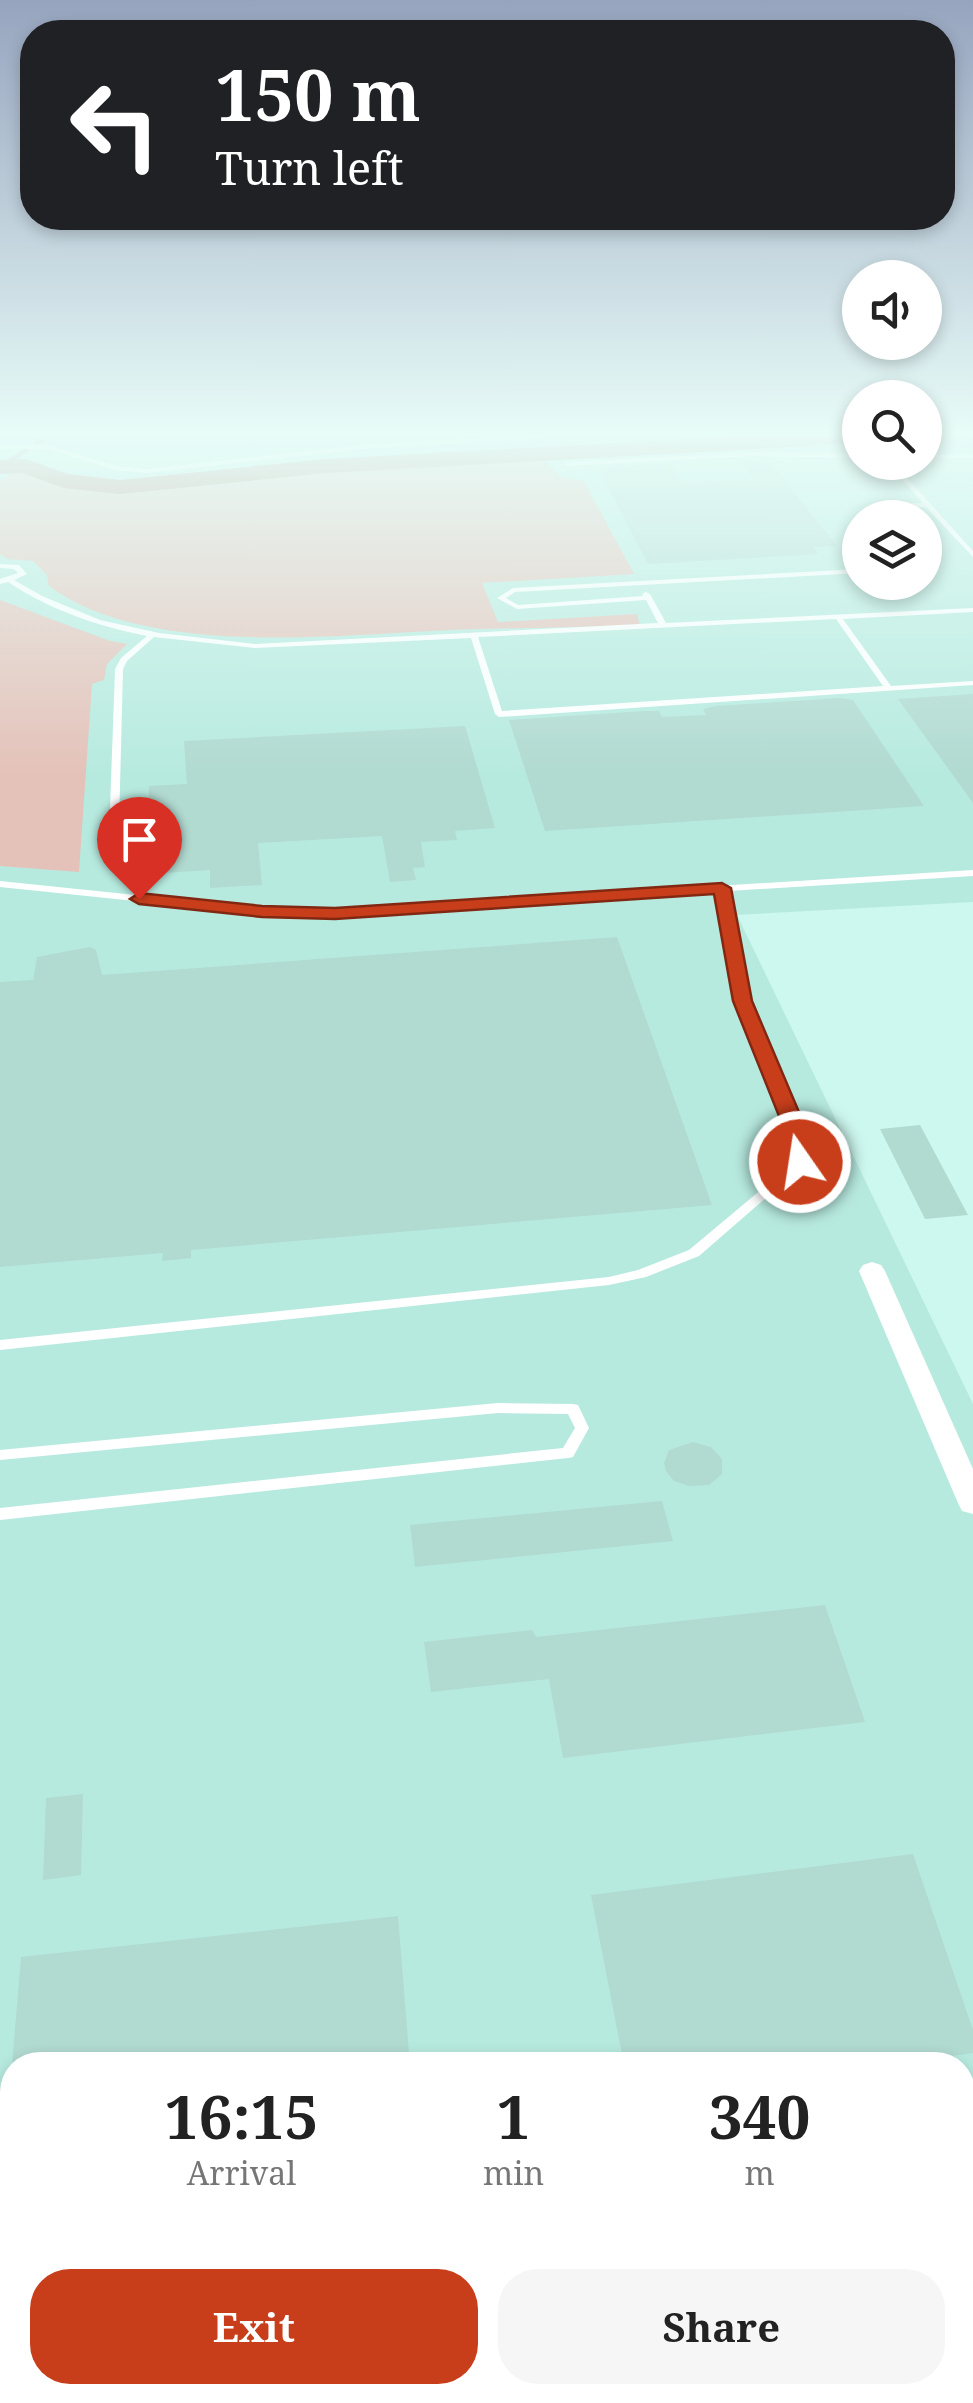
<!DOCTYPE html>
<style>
body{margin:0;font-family:"Noto Serif",serif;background:#f6f6f6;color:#222;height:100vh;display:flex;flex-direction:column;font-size:38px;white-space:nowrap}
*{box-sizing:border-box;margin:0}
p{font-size:32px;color:#767676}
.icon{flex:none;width:55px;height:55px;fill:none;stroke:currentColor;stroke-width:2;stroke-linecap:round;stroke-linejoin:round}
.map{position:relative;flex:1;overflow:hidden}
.drawer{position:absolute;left:0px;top:2052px;width:975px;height:352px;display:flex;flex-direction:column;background:#fff;border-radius:40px 40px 0 0;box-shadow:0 5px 15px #0003}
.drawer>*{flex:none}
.top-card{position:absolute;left:20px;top:20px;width:935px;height:210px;border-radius:40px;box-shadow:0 5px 15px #0003;background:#202124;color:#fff;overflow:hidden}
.tools{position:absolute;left:842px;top:260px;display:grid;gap:20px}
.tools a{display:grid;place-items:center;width:100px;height:100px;border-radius:50%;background:#fff;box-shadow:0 5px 15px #0003;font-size:50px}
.pin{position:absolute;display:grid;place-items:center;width:85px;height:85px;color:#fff;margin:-102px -42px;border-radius:50% 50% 50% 0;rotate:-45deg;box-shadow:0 0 10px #0007}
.pin .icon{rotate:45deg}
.me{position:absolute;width:110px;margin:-55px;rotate:347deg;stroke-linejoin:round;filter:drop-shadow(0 0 8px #0008)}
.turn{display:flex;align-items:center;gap:35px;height:210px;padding:0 30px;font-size:45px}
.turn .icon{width:130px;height:130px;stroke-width:2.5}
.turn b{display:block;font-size:70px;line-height:85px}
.eta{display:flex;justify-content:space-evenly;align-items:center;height:170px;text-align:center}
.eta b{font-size:60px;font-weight:700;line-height:70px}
.button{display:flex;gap:20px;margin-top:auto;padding:20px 30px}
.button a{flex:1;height:115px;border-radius:40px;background:#c83e1b;color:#fff;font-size:40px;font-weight:700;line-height:115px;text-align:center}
.button a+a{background:#f6f6f6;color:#222}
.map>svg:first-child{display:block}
.built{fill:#b7eadf;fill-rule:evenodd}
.green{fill:#e4c2b9}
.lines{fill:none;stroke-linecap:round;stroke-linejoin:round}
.stream{stroke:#bc8b7e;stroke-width:4}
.river{fill:#bc8b7e;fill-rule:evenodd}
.building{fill:#b1dad1}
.service{fill:#fff;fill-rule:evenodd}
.minor{fill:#fff;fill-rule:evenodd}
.route{fill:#c83e1b;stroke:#822812;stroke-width:2.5}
</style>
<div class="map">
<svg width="973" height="2403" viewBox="0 0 973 2403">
<rect width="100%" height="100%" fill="#cdf8ef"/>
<path class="built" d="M0,437H860V462H925V437H973V902L737,915L973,1404V2403H0ZM860,518H925V582H860ZM12,2065H962V2392H12Z"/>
<path class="green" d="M541,453C553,473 559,480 583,480L634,574L482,583L498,622L637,614L640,626C576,627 513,628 450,630C335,635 146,658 49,586L47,575L33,561L8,559L0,554V480L25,466L64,481L120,487L326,466Z
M0,600L110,641L127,644L107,664L104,680L92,684L79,872L0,866Z"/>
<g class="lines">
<path class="stream" d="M36,443L46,437
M3,465L27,450"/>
<path class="river" d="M723,437H860V443L326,473L120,494L64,488L22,473L0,474V460L25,459L68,474L120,480L326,459Z"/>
</g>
<path class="building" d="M740,460L770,462L837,546L813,547L818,554L648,564L598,468L670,464L682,483L754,480Z
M973,694V803L898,699Z
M840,698L853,700L924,806L545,831L509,720L644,711H659L662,717L706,715L703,709L716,706Z
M465,726L495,828L455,831L457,840L421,842L425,867L413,868L416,880L390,882L382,836L258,843L262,885L210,888V870L147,874L149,786L187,784L184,741Z
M617,937L712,1205L191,1250V1258L162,1261L163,1253L0,1267V982L33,980L37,957L90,947L96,950L102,975Z
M920,1125L968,1215L925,1219L880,1129Z
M693,1442L711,1447L722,1459V1474L709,1485L689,1486L674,1481L666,1471L664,1463L669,1450Z
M662,1501L673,1541L415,1567L410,1525Z
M825,1605L865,1722L563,1758L549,1679L431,1692L424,1642L532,1630L536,1637Z
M83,1794L81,1875L43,1880L46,1798Z
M913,1854L973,2030V2053L887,2065H624L591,1895Z
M398,1916L410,2065H12L21,1957Z"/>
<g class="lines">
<path class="service" d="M507,437H552L362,449L147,473L115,470L49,449H0V445H49L116,466L147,469L362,445Z
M754,452L860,454V458L754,456L567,466L564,464L567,462Z
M973,454V458L925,459V455Z
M897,462H903L907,478L973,551V557L926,507H893V505L895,504L923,503L901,478Z
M0,564L19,565L27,574L14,580L42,596L100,620L159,633L255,644L658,623L646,600L517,609L497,598L513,588L860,569V573L515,592L506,598L518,605L643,596L642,594L646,592L650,594L666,623L973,608V612L843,619L891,686L973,681V685L499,717L495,714L471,638L255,648L154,637L127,661L123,669L118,865L113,868L108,865L115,669L121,658L147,636C97,626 50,610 8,582L0,584V579L18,573L14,569L0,568ZM836,619L883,686L502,711L478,637Z
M973,870V876L728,891L747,1001L802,1131L806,1163L699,1256L646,1277L609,1285L0,1350V1340L609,1277L638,1270L689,1250L794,1162L790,1131L737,1001L718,892L335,916L261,914L0,887V881L261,908L335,910Z
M498,1403L573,1404L578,1405L589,1428L573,1457L568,1458L0,1520V1508L563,1448L575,1428L568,1414L498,1413L0,1460V1450Z"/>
<path class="minor" d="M872,1262L881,1265L885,1271L973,1469V1514L962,1511L958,1503L859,1271L863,1265Z"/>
</g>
<linearGradient id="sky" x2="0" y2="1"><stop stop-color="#96a4be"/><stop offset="0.56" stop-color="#e8fcf8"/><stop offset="1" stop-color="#e8fcf8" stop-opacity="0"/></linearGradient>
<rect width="973" height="774" fill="url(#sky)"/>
<path class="route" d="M722,883L731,888L752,1001L807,1131L811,1162L808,1167L800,1169L789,1162L785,1131L733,1001L714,894L335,919L262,917L139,904L130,899L139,893L262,906L335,908Z"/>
</svg>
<div class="tools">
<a><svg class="icon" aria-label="sound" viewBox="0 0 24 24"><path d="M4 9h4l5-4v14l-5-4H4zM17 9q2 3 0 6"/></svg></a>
<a><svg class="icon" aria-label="search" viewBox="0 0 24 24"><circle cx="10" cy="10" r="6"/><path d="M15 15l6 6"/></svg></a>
<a><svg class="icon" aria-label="layers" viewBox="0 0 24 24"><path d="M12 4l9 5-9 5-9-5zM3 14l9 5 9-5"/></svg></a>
</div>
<div class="pin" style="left:139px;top:899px;background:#d93025"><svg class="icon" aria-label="arrive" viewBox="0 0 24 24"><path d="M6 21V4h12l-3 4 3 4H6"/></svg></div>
<svg class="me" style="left:800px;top:1162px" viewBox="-20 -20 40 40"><circle r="17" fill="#c83e1b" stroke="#fff" stroke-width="3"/><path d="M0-11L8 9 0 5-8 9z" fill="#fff"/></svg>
<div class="top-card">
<div class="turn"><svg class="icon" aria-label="left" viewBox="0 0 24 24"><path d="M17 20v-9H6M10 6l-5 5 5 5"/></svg><div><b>150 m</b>Turn left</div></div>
</div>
<section class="drawer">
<div class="eta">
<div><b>16:15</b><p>Arrival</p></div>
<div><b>1</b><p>min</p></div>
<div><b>340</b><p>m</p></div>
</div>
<div class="button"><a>Exit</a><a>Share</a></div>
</section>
</div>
